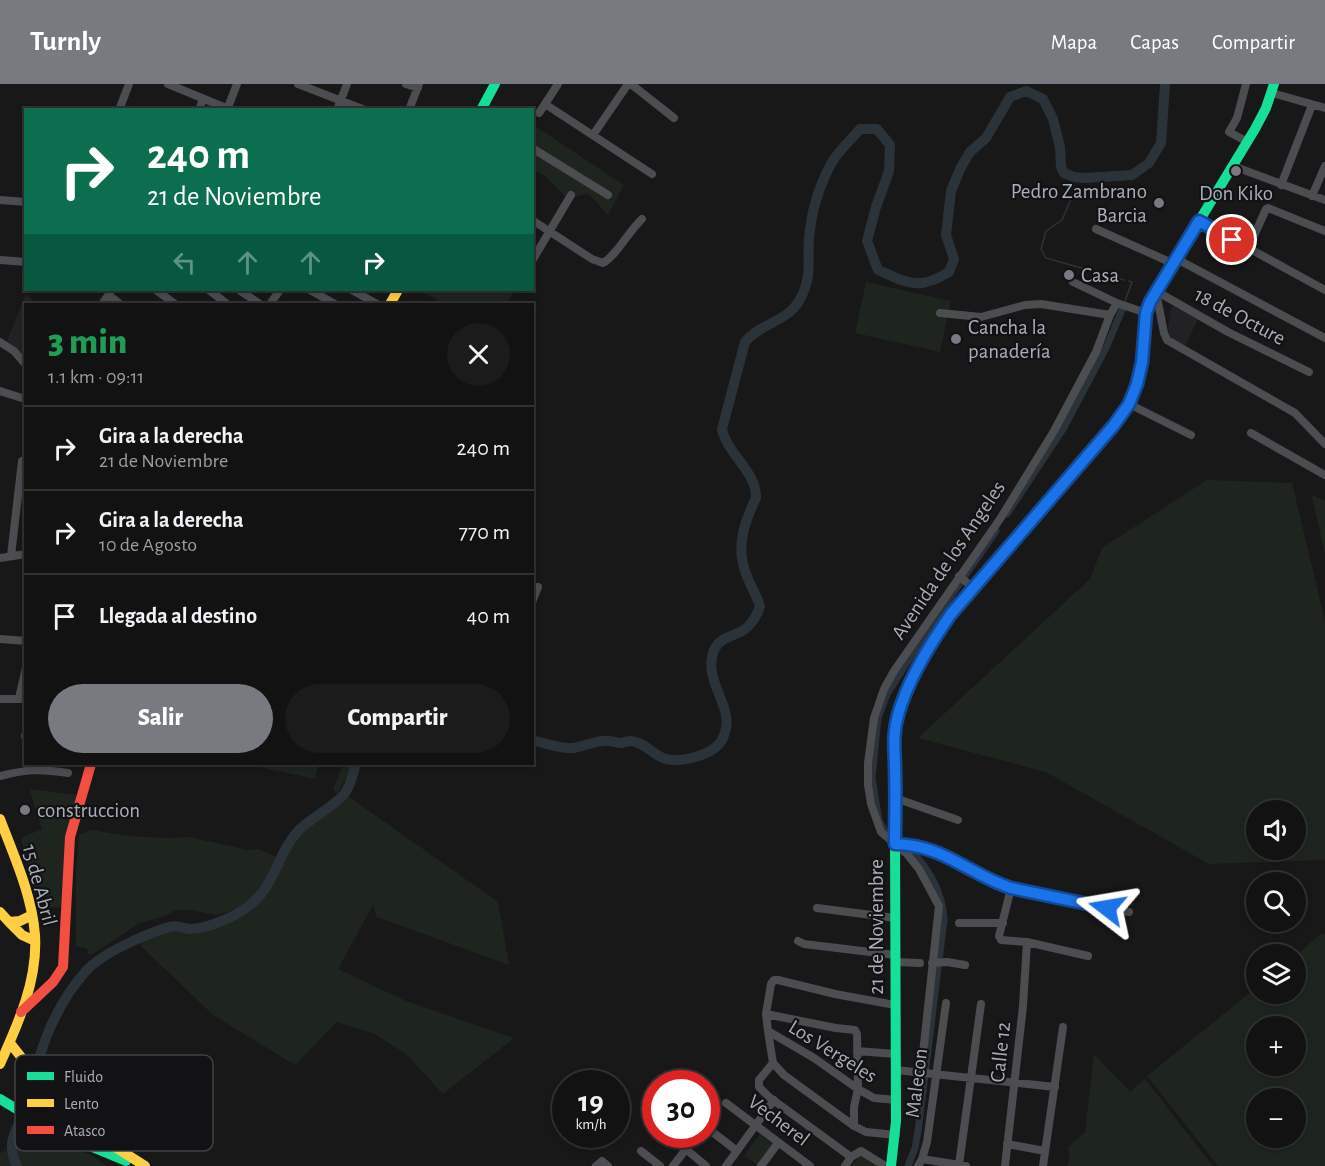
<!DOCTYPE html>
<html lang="es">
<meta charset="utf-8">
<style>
body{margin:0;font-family:"Alegreya Sans",sans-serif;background:#1b1b1b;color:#f1f3f6;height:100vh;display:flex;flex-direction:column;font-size:22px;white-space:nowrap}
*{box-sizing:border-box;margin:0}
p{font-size:20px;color:#9c9e9f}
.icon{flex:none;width:33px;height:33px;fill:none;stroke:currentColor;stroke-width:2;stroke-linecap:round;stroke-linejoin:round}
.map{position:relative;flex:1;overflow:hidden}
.panel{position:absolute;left:24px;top:219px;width:510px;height:462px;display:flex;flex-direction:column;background:#121212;border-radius:0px;box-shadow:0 3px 9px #0003,0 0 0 2px #313232}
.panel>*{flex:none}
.guide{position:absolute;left:24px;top:24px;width:510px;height:183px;border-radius:0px;box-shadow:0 3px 9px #0003,0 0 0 2px #313232;background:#0b6e4f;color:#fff;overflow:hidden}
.buttons{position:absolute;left:1246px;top:716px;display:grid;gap:12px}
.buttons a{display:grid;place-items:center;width:60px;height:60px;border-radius:50%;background:#121212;box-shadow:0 3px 9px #0003,0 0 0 2px #313232;font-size:30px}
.speed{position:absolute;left:552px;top:986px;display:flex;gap:12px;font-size:30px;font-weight:700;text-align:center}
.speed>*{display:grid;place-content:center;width:78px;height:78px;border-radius:50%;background:#121212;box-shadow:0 3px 9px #0003,0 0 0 2px #313232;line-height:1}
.speed small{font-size:15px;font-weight:400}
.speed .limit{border:9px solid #d22;background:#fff;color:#111}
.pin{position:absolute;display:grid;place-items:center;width:51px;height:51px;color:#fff;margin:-26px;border:3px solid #fff;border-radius:50%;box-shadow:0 2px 6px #0007}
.me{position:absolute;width:66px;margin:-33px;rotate:284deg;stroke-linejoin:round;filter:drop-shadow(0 0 4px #0008)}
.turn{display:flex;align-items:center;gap:21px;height:126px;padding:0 24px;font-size:27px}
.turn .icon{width:78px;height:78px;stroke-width:2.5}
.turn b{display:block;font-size:42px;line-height:51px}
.lanes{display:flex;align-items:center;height:57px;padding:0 24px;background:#0003;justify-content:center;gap:30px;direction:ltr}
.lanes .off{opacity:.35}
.round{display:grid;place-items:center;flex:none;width:63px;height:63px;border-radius:32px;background:#1b1b1b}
.overview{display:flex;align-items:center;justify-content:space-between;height:102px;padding:0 24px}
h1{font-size:36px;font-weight:800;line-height:45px;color:#1e9e55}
.action{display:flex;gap:12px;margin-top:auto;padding:12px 24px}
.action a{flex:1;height:69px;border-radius:36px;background:#777a81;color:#fff;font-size:24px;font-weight:800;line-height:69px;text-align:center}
.action a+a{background:#1b1b1b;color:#f1f3f6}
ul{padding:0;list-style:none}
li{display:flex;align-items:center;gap:18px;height:84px;padding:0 24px;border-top:2px solid #313232}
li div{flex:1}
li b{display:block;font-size:22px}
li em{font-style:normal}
header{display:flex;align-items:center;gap:36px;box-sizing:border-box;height:84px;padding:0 30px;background:#777a81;color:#fff}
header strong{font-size:28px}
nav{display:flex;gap:33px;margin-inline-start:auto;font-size:21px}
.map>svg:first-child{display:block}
.built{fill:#222224}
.green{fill:#1e251f;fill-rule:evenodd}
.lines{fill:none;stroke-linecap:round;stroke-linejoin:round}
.stream{stroke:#2b333a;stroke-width:1.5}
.canal{stroke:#2b333a;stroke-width:7}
.river{stroke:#2b333a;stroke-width:10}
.street{stroke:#4c4d51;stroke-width:8}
.fast{stroke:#16e098;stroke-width:10}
.slow{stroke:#ffcf43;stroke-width:10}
.jam{stroke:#f24e42;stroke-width:10}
.route-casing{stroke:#114b97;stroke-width:15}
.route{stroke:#1a73e8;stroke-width:10}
.poi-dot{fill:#777a81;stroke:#121214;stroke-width:2}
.labels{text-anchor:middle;stroke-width:4.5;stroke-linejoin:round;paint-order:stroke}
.poi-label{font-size:21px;fill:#aaaeb9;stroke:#121214;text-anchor:start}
.street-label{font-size:21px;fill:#aaaeb9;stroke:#121214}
.key{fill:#121214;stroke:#404146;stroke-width:1.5}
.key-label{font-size:16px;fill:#aaaeb9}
</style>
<header>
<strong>Turnly</strong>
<nav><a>Mapa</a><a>Capas</a><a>Compartir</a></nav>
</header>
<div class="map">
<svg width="1325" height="1082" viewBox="0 0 1325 1082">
<rect width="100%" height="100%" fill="#181818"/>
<path class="built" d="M26,210L38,220H26L25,273L7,257Z
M1173,222L1198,235L1185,262L1172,255L1169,251L1168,241L1171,231L1169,229Z"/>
<path class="green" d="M532,40L624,101L608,131L588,109L568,115L545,92L533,85Z
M866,198L951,217L940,268L855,249Z
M419,206H514L506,220H444Z
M1207,396L1292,399L1325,537V776L1209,780L1046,688L918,654L1090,495L1102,464ZM1257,726H1296V765H1257Z
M1311,410L1325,417V469Z
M246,680H318L315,695Z
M343,680H352L350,688L337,709L333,705Z
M29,705L84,712L71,759L67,823L40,824L21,754L42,745Z
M345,710L498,818L509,881L377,833L373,821L338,885L406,917L514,954L443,1010L406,970L375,950L337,938L295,981L213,931L142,863L141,854L173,842L192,845L216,839L244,826L261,813L291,758L319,731Z
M91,746L128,752L169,754L189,753L248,766L258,765L275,772L276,779L259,809L239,825L216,831L191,826H176L162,833L140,839L93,870H88L87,865L76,862V786L79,751Z
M1321,850H1325V1082H1218L1147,992L1257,903V909H1296V871ZM1257,942H1296V981H1257ZM1257,1014H1296V1053H1257Z
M1094,970L1130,1008L1145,995L1213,1082H1067L1070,1073L1068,1063L1085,1048Z
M14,1047L22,1058L24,1047L92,1071L106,1082H17L10,1063Z
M760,1050L773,1061L759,1082L744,1072Z
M6,1066L12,1082H0V1069Z
M861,1070L881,1082H851Z"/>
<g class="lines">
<path class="stream" d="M1074,93L1073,111L1062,136L1046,147L1041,165L1046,174L1124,196
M1125,217L1132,198L1129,197"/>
<path class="canal" d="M1007,430L1063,345L1106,264L1122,226
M891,753L886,749L879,737L872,694L878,634L887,610L931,541L996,447
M902,761C926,776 943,808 944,836L918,1047L915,1064L908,1082"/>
<path class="river" d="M532,656C544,659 560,665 573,664C583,663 594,657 604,657C610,656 616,659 622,659C625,658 628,657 631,657C644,658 652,670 663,674C677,680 709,672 719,660C723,656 725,649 726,644C731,619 701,593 715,564C720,555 729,553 738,549C750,544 756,534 760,522C756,510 749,499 745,487C736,461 745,437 756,414C757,388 727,370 722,345L745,258C759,240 787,238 799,217C813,192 807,180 809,155C811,130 819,102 831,80C838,67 851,56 860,45H877L890,61L889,87L876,123L867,157L878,186C908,199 918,207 949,188L954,175L946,151L951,107L961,83L970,68L986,54L1010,13L1026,7L1043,15L1053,35L1060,63L1061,83L1064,89L1074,93L1086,94L1132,91L1149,79L1161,59L1165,0
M17,1082C3,1055 21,1043 27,1019C39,970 51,926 86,887C102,869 146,850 169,843C177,840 184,845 191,845C206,845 234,833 246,824C277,802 276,770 299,746C311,734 335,722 345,709C351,701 353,689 356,680"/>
<path class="street" d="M168,0L231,26
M298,0L365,26
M406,0L418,4
M558,0L545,20L652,90
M631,0L674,34
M1246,0L1237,34L1229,48L1248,58
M1272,9L1325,24
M119,26L129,0
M199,26L203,15
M227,26L237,0
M337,26L347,0
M409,26L419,0
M539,29L545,20
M593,51L628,0
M532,64L608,111
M1233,82L1325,116
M1281,101L1312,21
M1312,112L1325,82
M0,116L26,118
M532,136L592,175L603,179C616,172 629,147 642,135
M1199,137L1325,206
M1096,145L1172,179
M1248,165L1266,125L1268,124L1325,147
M1175,174L1325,254
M0,176L26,178
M532,177L571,111
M1073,198L1117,219L1146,229
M156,206L175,220
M209,206L227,220
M239,206L260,220
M310,206L335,220
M352,206L377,220
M1156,207L1228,248L1309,288
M1156,208L1164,249L1167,256L1295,329L1325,360
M109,211L120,220
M102,220L112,206
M270,220L280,206
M940,229L981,233L1025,221L1041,220L1110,231
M0,258L14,267L26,281
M0,307L25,315L26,313
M1129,320L1191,351
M1251,349L1325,391
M11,472L22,377
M0,474L26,470
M959,492L972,503
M532,518L538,503
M0,555L26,557
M19,614L26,584
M0,615H26
M25,652H26
M0,692C28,685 40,685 68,689
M895,714L958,736
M895,760C946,762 967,789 1011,804L1129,828
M1011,804L999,852L1001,856L1027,858L1088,872
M817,824L895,834
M959,839H1003
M798,857L804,860L895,871
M895,878L920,879
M932,879L947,878L965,881
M895,921L835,910L778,896H774L771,900L766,930L768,947L814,974L858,1005L874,1014L896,1016
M766,930L836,944L855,946L857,950L858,1005L854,1023V1042
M768,947L773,979L759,996V1003L769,1013L851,1073
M857,967L895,970
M773,979L784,991L854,1042L866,1048L896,1051
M896,986L1055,1003
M921,988L939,822L919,785L907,770L881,748L871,720L868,701V679L874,634L884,605L894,587L1000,435L1054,347L1096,268L1110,231L1117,219
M726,1019L810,1082
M706,1043L737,1067
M668,1050L706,1082
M1007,1060L1045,1067
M641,1067L660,1082
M922,1075L966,1082
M959,1081L981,920
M596,1082L602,1077L608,1082
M673,1082L686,1065
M726,1082L774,1016
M761,1082L778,1059
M845,1082L851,1073L861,1067L885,1082
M918,1082L922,1075L927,1058L946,919
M1005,1082L1023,922L1027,858
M1043,1082L1063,943"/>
<path class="fast" d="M481,26L495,0
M1128,319C1146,285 1139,253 1150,218L1255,45L1266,24L1274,0
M0,1015L51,1046L126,1077
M55,1048L64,1038L63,1026
M891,1082L896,1037L895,748"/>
<path class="slow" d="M390,220L398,206
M0,735C14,772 32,811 35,851C38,896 18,940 0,980
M895,748V651L902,618L915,586L934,555L955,526L1114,341L1128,319
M0,828L9,838L20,837L32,831
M9,838L22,851L35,857
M10,959L63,1026L93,1049L145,1082"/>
<path class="jam" d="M21,928L53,898L63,883L70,753L91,680"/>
</g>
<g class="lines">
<g class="route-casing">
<path id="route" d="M1107,824L1011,804C968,790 944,761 895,760C895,735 896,711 895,686C895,666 892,652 898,631C908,595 930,560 951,530L1114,341L1129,320L1137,300L1142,278L1146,229L1150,218L1199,137L1232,156"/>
</g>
<use href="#route" class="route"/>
</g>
<g class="poi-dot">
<circle cx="1236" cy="87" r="6"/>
<circle cx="1159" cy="119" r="6"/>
<circle cx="1069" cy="191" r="6"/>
<circle cx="956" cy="255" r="6"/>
<circle cx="25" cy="726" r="6"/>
</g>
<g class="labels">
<g class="poi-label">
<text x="1147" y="114" text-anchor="end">Pedro Zambrano<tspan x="1147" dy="24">Barcia</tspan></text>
<text x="1236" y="116" text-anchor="middle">Don Kiko</text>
<text x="1081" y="198">Casa</text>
<text x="968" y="250">Cancha la<tspan x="968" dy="24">panadería</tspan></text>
<text x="37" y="733">construccion</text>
</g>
<g class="street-label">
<text transform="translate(1240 232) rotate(28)" y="7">18 de Octure</text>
<text transform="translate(948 476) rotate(-56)" y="7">Avenida de los Angeles</text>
<text transform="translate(40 801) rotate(75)" y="7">15 de Abril</text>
<text transform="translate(876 843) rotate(-90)" y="7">21 de Noviembre</text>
<text transform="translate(833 967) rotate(32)" y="7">Los Vergeles</text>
<text transform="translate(1000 968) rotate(-84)" y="7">Calle 12</text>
<text transform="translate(916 999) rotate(-83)" y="7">Malecon</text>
<text transform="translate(779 1036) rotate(37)" y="7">Vecherel</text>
</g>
</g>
<rect x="15" y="971" width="198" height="96" rx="9" class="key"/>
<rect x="27" y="988" width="27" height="8" fill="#16e098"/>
<rect x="27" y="1015" width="27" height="8" fill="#ffcf43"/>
<rect x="27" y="1042" width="27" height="8" fill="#f24e42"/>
<g class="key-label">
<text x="64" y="998">Fluido</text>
<text x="64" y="1025">Lento</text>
<text x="64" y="1052">Atasco</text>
</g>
</svg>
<div class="buttons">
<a><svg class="icon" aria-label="sound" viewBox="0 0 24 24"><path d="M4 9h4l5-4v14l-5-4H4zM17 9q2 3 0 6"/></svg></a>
<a><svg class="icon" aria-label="search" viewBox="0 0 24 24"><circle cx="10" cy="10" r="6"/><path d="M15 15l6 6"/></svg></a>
<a><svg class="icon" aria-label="layers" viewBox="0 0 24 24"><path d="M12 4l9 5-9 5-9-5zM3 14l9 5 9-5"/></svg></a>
<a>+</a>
<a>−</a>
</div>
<div class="speed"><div>19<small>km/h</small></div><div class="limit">30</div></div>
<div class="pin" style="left:1232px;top:156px;background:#d93025"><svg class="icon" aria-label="arrive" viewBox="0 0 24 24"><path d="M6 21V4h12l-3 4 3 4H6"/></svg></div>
<svg class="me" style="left:1107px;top:824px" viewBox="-20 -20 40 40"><path d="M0-17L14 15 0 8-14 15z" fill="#1a73e8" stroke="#fff" stroke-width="4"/></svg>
<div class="guide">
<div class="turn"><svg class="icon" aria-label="right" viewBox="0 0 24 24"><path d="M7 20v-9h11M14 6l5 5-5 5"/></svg><div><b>240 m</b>21 de Noviembre</div></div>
<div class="lanes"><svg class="icon off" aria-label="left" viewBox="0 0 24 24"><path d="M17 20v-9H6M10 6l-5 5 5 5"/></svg><svg class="icon off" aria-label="ahead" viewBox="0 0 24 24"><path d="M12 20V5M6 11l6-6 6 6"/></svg><svg class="icon off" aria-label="ahead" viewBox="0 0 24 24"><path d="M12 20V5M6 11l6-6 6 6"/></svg><svg class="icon" aria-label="right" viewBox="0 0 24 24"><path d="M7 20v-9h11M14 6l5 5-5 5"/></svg></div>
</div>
<section class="panel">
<div class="overview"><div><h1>3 min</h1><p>1.1 km · 09:11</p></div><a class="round"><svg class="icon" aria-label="close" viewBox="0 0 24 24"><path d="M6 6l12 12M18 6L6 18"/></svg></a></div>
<ul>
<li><svg class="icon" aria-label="right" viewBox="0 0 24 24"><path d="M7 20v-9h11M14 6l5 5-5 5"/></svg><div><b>Gira a la derecha</b><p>21 de Noviembre</p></div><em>240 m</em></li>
<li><svg class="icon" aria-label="right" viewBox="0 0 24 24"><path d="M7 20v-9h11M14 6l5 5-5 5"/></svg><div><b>Gira a la derecha</b><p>10 de Agosto</p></div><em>770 m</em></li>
<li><svg class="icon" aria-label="arrive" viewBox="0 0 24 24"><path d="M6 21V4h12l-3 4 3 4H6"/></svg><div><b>Llegada al destino</b></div><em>40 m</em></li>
</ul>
<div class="action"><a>Salir</a><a>Compartir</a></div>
</section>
</div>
